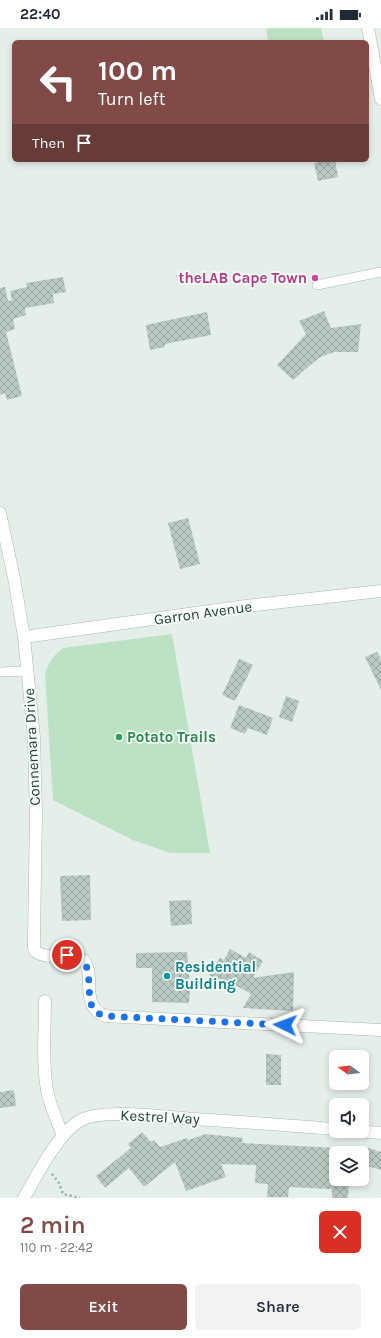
<!DOCTYPE html>
<meta charset="utf-8">
<style>
body{margin:0;font-family:Karla,sans-serif;background:#f2f2f3;color:#1f2937;height:100vh;display:flex;flex-direction:column;font-size:15px;white-space:nowrap}
*{box-sizing:border-box;margin:0}
p{font-size:13px;color:#747a83}
.icon{flex:none;width:22px;height:22px;fill:none;stroke:currentColor;stroke-width:2;stroke-linecap:round;stroke-linejoin:round}
.map{position:relative;height:1170px;overflow:hidden}
.details{display:flex;flex-direction:column;background:#fff;flex:1}
.details>*{flex:none}
.top-card{position:absolute;left:12px;top:12px;width:357px;height:122px;border-radius:6px;box-shadow:0 2px 6px #0003;background:#814a46;color:#fff;overflow:hidden}
.needle{width:26px;rotate:285deg}
.buttons{position:absolute;left:329px;top:1022px;display:grid;gap:8px}
.buttons a{display:grid;place-items:center;width:40px;height:40px;border-radius:6px;background:#fff;box-shadow:0 2px 6px #0003;font-size:20px}
.pin{position:absolute;display:grid;place-items:center;width:34px;height:34px;color:#fff;margin:-17px;border:2px solid #fff;border-radius:50%;box-shadow:0 1px 4px #0007}
.me{position:absolute;width:44px;margin:-22px;rotate:273deg;stroke-linejoin:round;filter:drop-shadow(0 0 3px #0008)}
.turn{display:flex;align-items:center;gap:14px;height:84px;padding:0 20px;font-size:18px}
.turn .icon{width:52px;height:52px;stroke-width:2.5}
.turn b{display:block;font-size:28px;line-height:34px}
.then{display:flex;align-items:center;height:38px;padding:0 20px;background:#0003;gap:8px;font-size:15px}
.round{display:grid;place-items:center;flex:none;width:42px;height:42px;border-radius:6px;background:#f2f2f3}
.summary{display:flex;align-items:center;justify-content:space-between;height:68px;padding:0 20px}
h1{font-size:24px;font-weight:600;line-height:30px;color:#814a46}
.action{display:flex;gap:8px;margin-top:auto;padding:8px 20px}
.action a{flex:1;height:46px;border-radius:6px;background:#814a46;color:#fff;font-size:16px;font-weight:600;line-height:46px;text-align:center}
.action a+a{background:#f2f2f3;color:#1f2937}
.status{display:flex;justify-content:space-between;align-items:center;height:28px;padding:0 20px;background:#fff;direction:ltr}
.status svg{height:11px;fill:currentColor}
.map>svg:first-child{display:block}
.pitch{fill:#bde1c4}
.building{fill:url(#building-cross-hatch)}
.lines{fill:none;stroke-linecap:round;stroke-linejoin:round}
.service-casing{stroke:#a7b8b0;stroke-width:10}
.minor-casing{stroke:#a7b8b0;stroke-width:13}
.path{stroke:#84b4a1;stroke-width:2.5;stroke-dasharray:2 3;stroke-linecap:butt}
.service{stroke:#fff;stroke-width:9}
.minor{stroke:#fff;stroke-width:12}
.route{stroke:#1a73e8;stroke-width:7;stroke-dasharray:0 12.6}
.hotel-dot{fill:#d1479c;stroke:#f6fbf8;stroke-width:1.5}
.leisure-dot{fill:#2e9e5b;stroke:#f6fbf8;stroke-width:1.5}
.culture-dot{fill:#0f9aa8;stroke:#f6fbf8;stroke-width:1.5}
.labels{text-anchor:middle;stroke-width:3.5;stroke-linejoin:round;paint-order:stroke}
.hotel-label{font-size:15px;font-weight:bold;fill:#b23c85;stroke:#f6fbf8;text-anchor:end}
.street-label{font-size:15px;fill:#234237;stroke:#f6fbf8}
.leisure-label{font-size:15px;font-weight:bold;fill:#27864d;stroke:#f6fbf8;text-anchor:start}
.culture-label{font-size:15px;font-weight:bold;fill:#0d838f;stroke:#f6fbf8;text-anchor:start}
</style>
<div class="status"><b>22:40</b><svg viewBox="0 0 49 12"><path d="M0 12V9h3v3zM5 12V6h3v6zM10 12V3h3v9zM15 12V0h3v12zM26 1h20v11H26zM47 4h2v5h-2z"/></svg></div>
<div class="map">
<svg width="381" height="1170" viewBox="0 0 381 1170">
<defs>
<pattern id="building-cross-hatch" width="8" height="8" patternUnits="userSpaceOnUse"><rect width="8" height="8" fill="#bacac2"/><path d="M0 0l8 8M0 8l8-8" fill="none" stroke="#97a69e"/></pattern>
</defs>
<rect width="100%" height="100%" fill="#e5efe9"/>
<path class="pitch" d="M273,0H321L324,14H268L266,1Z
M172,606L210,825H170L133,812L53,772L45,646C49,634 53,628 63,620Z"/>
<path class="building" d="M329,132H335L338,149L318,153L314,135Z
M63,249L66,264L53,266L54,275L25,280L26,287L13,291L15,301L6,304L22,368L7,372L5,365L0,367V260L5,259L8,273L12,272L10,263L27,259L26,255Z
M324,283L331,300L361,296L358,324H334L320,329L293,352L277,337L306,306L299,293Z
M207,284L211,307L165,316V319L150,322L146,297Z
M188,490L200,536L180,541L168,495Z
M377,624L381,631V662L365,629Z
M239,631L253,637L235,673L222,667Z
M286,668L299,673L292,694L279,689Z
M239,677L273,690L267,707L248,700L245,706L230,700Z
M90,847L91,892L62,893L60,848Z
M191,872L192,896L171,898L169,873Z
M230,921L246,930L249,924L263,933L253,950L294,944L293,983L243,980L251,966L226,952L224,957L209,948L220,930L224,932Z
M187,924L190,961L189,975L152,974V940H136V925Z
M266,1026L281,1027V1057H266Z
M14,1062L16,1078L0,1080V1064Z
M142,1104L151,1114L154,1112L160,1119L187,1110L188,1112L206,1106L243,1110L242,1115L336,1120V1151H349L348,1170H332V1161L289,1159L288,1169H267L268,1156L255,1155L256,1137L221,1136L226,1149L186,1163L175,1134L144,1159L129,1140L105,1160L96,1148L131,1120L128,1116Z
M368,1120L381,1124V1142L364,1137Z"/>
<g class="lines">
<g class="service-casing">
<path id="service" d="M317,257L381,244
M0,644L28,643"/>
</g>
<g class="minor-casing">
<path id="minor" d="M368,0L381,71
M0,485L14,550L24,609L34,710L36,786L34,909V920L35,923C48,934 70,921 83,932C97,945 78,977 105,988L381,1002
M24,609L246,578L381,563
M45,973C45,1002 42,1033 47,1062C50,1078 57,1093 63,1108
M356,1103L381,1105
M24,1170C37,1147 58,1105 81,1092C103,1080 167,1089 193,1091C241,1094 288,1097 336,1101"/>
</g>
<path class="path" d="M52,1146L59,1155L63,1166L80,1170"/>
<use href="#service" class="service"/>
<use href="#minor" class="minor"/>
</g>
<g class="lines">
<path class="route" d="M67,927C70,927 73,927 76,928C96,934 84,969 94,982C97,985 101,987 105,988L285,997"/>
</g>
<circle class="hotel-dot" cx="315" cy="250" r="4"/>
<circle class="leisure-dot" cx="119" cy="709" r="4"/>
<circle class="culture-dot" cx="167" cy="948" r="4"/>
<g class="labels">
<g class="hotel-label">
<text x="307" y="255">theLAB Cape Town</text>
</g>
<g class="street-label">
<text transform="translate(203 585) rotate(-8)" y="5">Garron Avenue</text>
<text transform="translate(32 719) rotate(-93)" y="5">Connemara Drive</text>
<text transform="translate(160 1089) rotate(3)" y="5">Kestrel Way</text>
</g>
<g class="leisure-label">
<text x="127" y="714">Potato Trails</text>
</g>
<g class="culture-label">
<text x="175" y="944">Residential<tspan x="175" dy="17">Building</tspan></text>
</g>
</g>
</svg>
<div class="buttons">
<a><svg class="needle" viewBox="-14 -14 28 28"><path d="M0-13l5 13h-10z" fill="#e53935"/><path d="M0 13l5-13h-10z" fill="#747a83"/></svg></a>
<a><svg class="icon" aria-label="sound" viewBox="0 0 24 24"><path d="M4 9h4l5-4v14l-5-4H4zM17 9q2 3 0 6"/></svg></a>
<a><svg class="icon" aria-label="layers" viewBox="0 0 24 24"><path d="M12 4l9 5-9 5-9-5zM3 14l9 5 9-5"/></svg></a>
</div>
<div class="pin" style="left:67px;top:927px;background:#d93025"><svg class="icon" aria-label="arrive" viewBox="0 0 24 24"><path d="M6 21V4h12l-3 4 3 4H6"/></svg></div>
<svg class="me" style="left:285px;top:997px" viewBox="-20 -20 40 40"><path d="M0-17L14 15 0 8-14 15z" fill="#1a73e8" stroke="#fff" stroke-width="4"/></svg>
<div class="top-card">
<div class="turn"><svg class="icon" aria-label="left" viewBox="0 0 24 24"><path d="M17 20v-9H6M10 6l-5 5 5 5"/></svg><div><b>100 m</b>Turn left</div></div>
<div class="then">Then<svg class="icon" aria-label="arrive" viewBox="0 0 24 24"><path d="M6 21V4h12l-3 4 3 4H6"/></svg></div>
</div>
</div>
<section class="details">
<div class="summary"><div><h1>2 min</h1><p>110 m · 22:42</p></div><a class="round" style="background:#d93025;color:#fff"><svg class="icon" aria-label="close" viewBox="0 0 24 24"><path d="M6 6l12 12M18 6L6 18"/></svg></a></div>
<div class="action"><a>Exit</a><a>Share</a></div>
</section>
